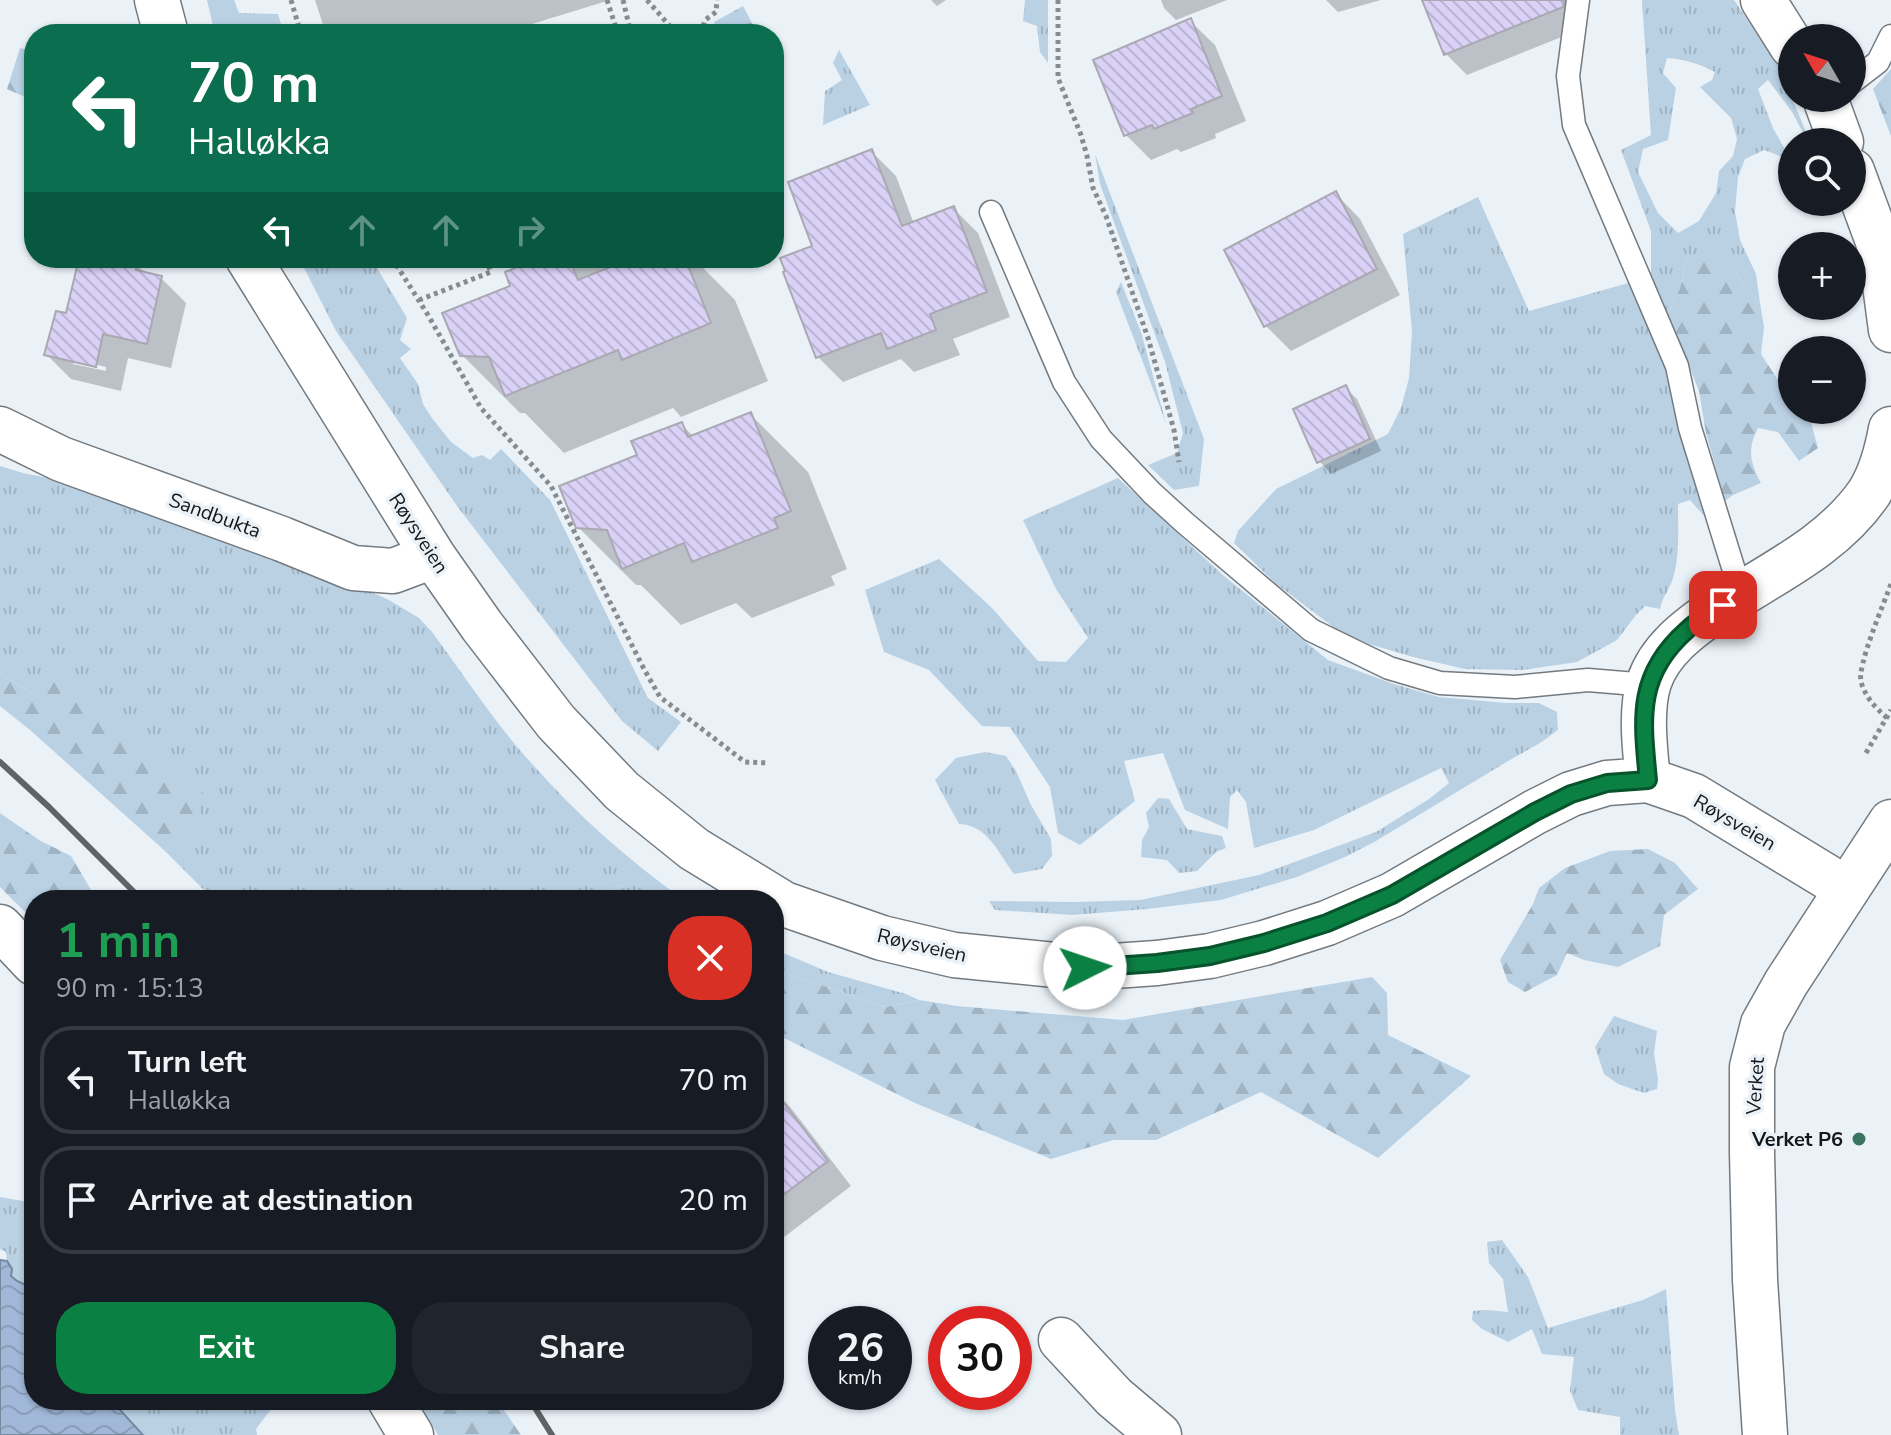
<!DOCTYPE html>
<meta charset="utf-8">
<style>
body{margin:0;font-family:"Nunito Sans",sans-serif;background:#20242c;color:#f1f3f6;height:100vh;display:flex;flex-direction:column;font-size:30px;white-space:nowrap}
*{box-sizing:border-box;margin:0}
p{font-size:26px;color:#9ea1a6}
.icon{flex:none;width:44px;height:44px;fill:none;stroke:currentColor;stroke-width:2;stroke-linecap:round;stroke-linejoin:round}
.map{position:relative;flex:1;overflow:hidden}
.drawer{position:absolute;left:24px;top:890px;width:760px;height:520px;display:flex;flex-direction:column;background:#171b24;border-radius:32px;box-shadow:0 2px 6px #0004}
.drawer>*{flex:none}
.top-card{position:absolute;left:24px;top:24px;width:760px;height:244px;border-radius:32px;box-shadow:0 2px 6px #0004;background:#0b6e4f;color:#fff;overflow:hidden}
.needle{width:52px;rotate:309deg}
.tools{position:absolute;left:1778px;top:24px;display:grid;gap:16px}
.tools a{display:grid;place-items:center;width:88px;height:88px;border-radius:50%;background:#171b24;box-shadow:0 2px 6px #0004;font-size:40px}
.speed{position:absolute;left:808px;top:1306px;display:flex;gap:16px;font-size:40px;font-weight:700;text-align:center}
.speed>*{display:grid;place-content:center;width:104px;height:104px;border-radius:50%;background:#171b24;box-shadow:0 2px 6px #0004;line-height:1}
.speed small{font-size:20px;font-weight:400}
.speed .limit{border:12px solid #d22;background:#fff;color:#111}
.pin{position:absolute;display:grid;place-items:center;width:68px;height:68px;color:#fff;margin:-34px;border-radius:16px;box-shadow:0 4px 12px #0006}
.me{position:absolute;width:88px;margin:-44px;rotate:86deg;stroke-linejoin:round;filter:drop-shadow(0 0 6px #0008)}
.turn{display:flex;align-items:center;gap:28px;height:168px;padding:0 32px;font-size:36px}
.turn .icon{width:104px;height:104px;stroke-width:2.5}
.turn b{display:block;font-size:56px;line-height:68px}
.lanes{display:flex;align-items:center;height:76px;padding:0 32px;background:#0003;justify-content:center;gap:40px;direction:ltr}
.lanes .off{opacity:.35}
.round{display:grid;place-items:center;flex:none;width:84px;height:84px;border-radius:32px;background:#20242c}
.head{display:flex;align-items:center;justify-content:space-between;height:136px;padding:0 32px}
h1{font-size:48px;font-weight:700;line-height:60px;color:#1e9e55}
.button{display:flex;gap:16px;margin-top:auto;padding:16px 32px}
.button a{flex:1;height:92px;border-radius:32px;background:#0b8043;color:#fff;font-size:32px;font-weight:700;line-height:92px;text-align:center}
.button a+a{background:#20242c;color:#f1f3f6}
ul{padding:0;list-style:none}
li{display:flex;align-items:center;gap:24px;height:108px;margin:0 16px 12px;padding:0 16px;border:4px solid #363941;border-radius:32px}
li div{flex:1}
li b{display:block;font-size:30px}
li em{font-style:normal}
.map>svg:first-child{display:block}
.grass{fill:url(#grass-tufts);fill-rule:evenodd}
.forest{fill:url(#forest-firs)}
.park{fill:url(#park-crowns)}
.water{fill:url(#water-waves);stroke:#77889f;stroke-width:2}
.shadow{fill:#0003;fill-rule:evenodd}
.building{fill:url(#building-back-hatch);stroke:#aaa8b1;stroke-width:2}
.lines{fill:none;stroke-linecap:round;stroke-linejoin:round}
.service-casing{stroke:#737a80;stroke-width:25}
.minor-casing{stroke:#737a80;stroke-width:47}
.tertiary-casing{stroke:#737a80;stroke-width:47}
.path{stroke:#878c91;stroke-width:5;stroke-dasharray:4 4;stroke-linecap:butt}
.service{stroke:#fff;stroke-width:22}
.minor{stroke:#fff;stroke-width:44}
.tertiary{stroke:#fff;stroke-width:44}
.rail{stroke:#5f6367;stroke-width:6}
.route-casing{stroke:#07532c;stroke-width:20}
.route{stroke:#0b8043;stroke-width:14}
.poi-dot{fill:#39755f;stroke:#eaf2f8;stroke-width:3}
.labels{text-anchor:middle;stroke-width:7;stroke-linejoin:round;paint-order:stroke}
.street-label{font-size:20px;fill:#15171a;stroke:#eaf2f8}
.poi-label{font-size:20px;font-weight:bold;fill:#15171a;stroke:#eaf2f8;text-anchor:end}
</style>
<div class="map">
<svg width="1891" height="1435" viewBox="0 0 1891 1435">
<defs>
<pattern id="grass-tufts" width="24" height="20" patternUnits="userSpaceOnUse" patternTransform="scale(2)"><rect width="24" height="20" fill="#bad1e4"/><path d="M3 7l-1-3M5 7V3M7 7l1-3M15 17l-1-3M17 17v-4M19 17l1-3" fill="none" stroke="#9fb3c3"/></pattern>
<pattern id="forest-firs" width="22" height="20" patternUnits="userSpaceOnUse" patternTransform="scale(2)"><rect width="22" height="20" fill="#bad1e4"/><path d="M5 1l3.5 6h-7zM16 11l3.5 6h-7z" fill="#9fb3c3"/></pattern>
<pattern id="park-crowns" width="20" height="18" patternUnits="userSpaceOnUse" patternTransform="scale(2)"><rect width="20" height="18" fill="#bad1e4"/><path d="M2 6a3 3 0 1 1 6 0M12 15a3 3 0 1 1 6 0" fill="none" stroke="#9fb3c3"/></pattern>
<pattern id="water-waves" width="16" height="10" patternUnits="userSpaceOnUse" patternTransform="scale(2)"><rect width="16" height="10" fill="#a1b8d8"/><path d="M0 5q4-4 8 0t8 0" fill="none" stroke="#8a9db9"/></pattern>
<pattern id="building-back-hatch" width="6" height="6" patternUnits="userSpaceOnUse" patternTransform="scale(2)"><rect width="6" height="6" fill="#dad1f7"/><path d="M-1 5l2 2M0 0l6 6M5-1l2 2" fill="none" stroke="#bab3d3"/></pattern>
</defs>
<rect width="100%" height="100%" fill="#eaf2f8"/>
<path class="grass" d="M207,0H234L239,13L278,14L284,34H215Z
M1025,0H1048V63L1040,52L1037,26L1023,21Z
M1642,0H1734L1780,68L1810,142H1808L1792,112L1768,80L1758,89L1773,128L1791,160L1764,150L1745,159L1738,177L1735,212L1740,240L1756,274L1760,303L1747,289L1734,270L1687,258L1680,288L1668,314L1651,276V231L1621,150L1651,135ZM1667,58C1684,59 1700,64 1715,72L1712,80L1700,87L1731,118L1737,139L1733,156L1719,171L1716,193L1699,221L1678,233L1658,213L1638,172L1643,149L1668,140L1676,88L1663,73Z
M839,50L870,105L823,125L825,91L842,80L833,63Z
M1095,154L1204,439L1199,486L1174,490L1148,465L1177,453L1183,433L1165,362L1100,184Z
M1478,197L1529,311L1632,282L1654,332L1679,409L1687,456L1704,516L1690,500L1678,504C1678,528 1680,555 1673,578C1670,589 1662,597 1660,609L1645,606L1636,615L1617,640L1577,662L1522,670L1465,669L1413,657L1369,644L1336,629L1275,583L1234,543L1238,531L1276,489L1388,434L1401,408L1409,378L1412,331L1403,234Z
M299,258H371L407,318L400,340L411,349L400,358L418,384L423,404L432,418L451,442L473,458L482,455L490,460L501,449L550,500L648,698L681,722L658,751L622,721L457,506L336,331Z
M1121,282L1141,332L1166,423L1116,292Z
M0,466L23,473L89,486L308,564L389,600L419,618L432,632C458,667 482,703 509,737C560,799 618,853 684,900H638L619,885L593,900H214L165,851L195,830L36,696L0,673Z
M1118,478L1224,576L1328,660L1394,684L1439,697L1506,703H1539L1557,712L1558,730L1540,743L1508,761L1376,841L1345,857L1297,877L1221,900L1147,909L1072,915L995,910L989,901L1076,902L1140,900L1259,875L1376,832L1429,799L1449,783L1441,768L1314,830L1254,848L1246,802L1237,790L1230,797L1228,829L1185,810L1163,753L1124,761L1135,801L1080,845L1058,833L1050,787L1010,727L982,726L929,670L884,652L865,590L939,559L993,609L1038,661L1066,662L1088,638L1056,589L1023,520Z
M985,752L1006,756L1016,771L1031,805L1051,839L1052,856L1042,869L1014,874C998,853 988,825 959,824L935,780L956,758Z
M1158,798L1169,799L1187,829L1222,836L1226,848L1216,852L1197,871L1179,873L1167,860L1141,857L1142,840L1149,827L1146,813Z
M774,949L828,972L906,994L919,1000L886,1007L774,969Z
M1614,1016L1657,1031L1654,1053L1658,1080L1657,1089L1644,1093L1618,1084L1604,1074L1595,1047Z
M0,1197L34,1203V1289L17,1281L11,1276L12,1269L7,1261L6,1252L0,1249Z
M1502,1240L1528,1277L1548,1328L1643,1300L1666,1289L1675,1410L1679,1435H1620V1417L1578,1410L1570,1391L1574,1357L1542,1354L1532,1329L1508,1342L1482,1329L1472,1320L1473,1311L1486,1310L1508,1312L1503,1279L1489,1263L1487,1242Z
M111,1400H278L256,1429L257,1435H143Z"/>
<path class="forest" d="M20,48L34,51V101L7,89Z
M1891,69V136L1873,89Z
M1716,252L1734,270L1747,289L1760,303L1764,327L1761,354L1778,380L1792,390V410H1804L1810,419L1818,448L1799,461L1778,432L1758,428C1747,450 1750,462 1761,483L1733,495L1725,501L1706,433L1699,391L1668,314L1680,288L1687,258Z
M0,673L36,696L60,677L203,793L196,830L165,851L30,730L0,706Z
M0,813L39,840L71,856L97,900H34V921L0,887Z
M1648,849L1675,863L1698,889L1664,915L1660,946L1618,967L1584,960L1567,953L1557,975L1525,992L1508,982L1500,960L1533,904L1539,888L1565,868L1610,851Z
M619,885L638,900H593Z
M774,969L886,1007L919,1000L957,1006L1123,1020L1372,977L1387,993L1388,1035L1471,1076L1378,1158L1261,1092L1156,1140H1113L1051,1159L915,1103L774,1033Z
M417,1400H497L521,1435H438Z"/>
<path class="park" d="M743,6L758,34H720L714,22Z"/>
<path class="water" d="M0,1260L7,1261L12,1269L11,1276L17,1281L34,1289V1400H111L143,1435H0Z"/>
<path class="shadow" d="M315,0H610L516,29L517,34H326Z
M931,0H946L937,6Z
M1161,0H1227L1176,20L1164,8Z
M1326,0H1381L1338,12Z
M1424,0H1567L1579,30L1467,75L1446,54Z
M1190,21L1215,45L1246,121L1215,134L1216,138L1181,152L1177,149L1151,160L1126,135Z
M871,151L896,176L914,224L953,208L978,233L1010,317L953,339L960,355L914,372L901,359L843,382L818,357L815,247Z
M1336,194L1360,219L1400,295L1291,351L1266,326L1227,251Z
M81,258H112L136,264L147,275L161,278L186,303L171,368L128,358L121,391L71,379L46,354L68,315ZM73,359L106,367V371L73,364Z
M447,258H477L455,266Z
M524,258H602L607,270L638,258H693L735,300L768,381L681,417L673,408L564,453L525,413H520L462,355L527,265Z
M1345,387L1357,399L1381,451L1331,474L1319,461Z
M751,415L808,472L847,569L831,576L835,585L752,618L736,603L681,625L641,585H636L578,527L640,456L681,424L694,437Z
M774,1090L791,1108L851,1186L775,1244Z"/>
<path class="building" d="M1422,0H1564L1563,7L1444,55Z
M1191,18L1222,96L1191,109L1193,113L1154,129L1152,125L1124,136L1093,60Z
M872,149L902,226L954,206L987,292L930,314L936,330L887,349L881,333L816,358L783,272L785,271L780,258L812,246L788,182Z
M1336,191L1377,269L1264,327L1224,250Z
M79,258H138L136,270L162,276L147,344L103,334L96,367L44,355L56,311L66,313Z
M540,258H569L578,280L633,258H685L711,323L622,360L618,350L505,396L489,357L460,356L442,313L510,286L505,272Z
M1346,385L1370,439L1317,463L1293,409Z
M751,412L791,511L774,518L778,528L692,562L684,543L622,569L607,530L576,528L559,486L637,455L631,441L682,422L688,437Z
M774,1090L828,1161L774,1202Z"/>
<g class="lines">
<g class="service-casing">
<path id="service" d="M1578,0L1568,76L1574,125L1677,366L1690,428L1741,593
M1852,82L1878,62L1891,36
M991,212L1064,382L1101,439L1152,493L1185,523L1311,630L1389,668L1440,683L1515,687L1588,680L1648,685"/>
</g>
<g class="minor-casing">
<path id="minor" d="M157,0L166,34
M1763,0L1792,46
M1825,98L1841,142
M1852,171L1880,247L1891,330
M248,258L433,556L482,626L556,722L622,791L694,849L784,904L882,938L954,955L1085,968L1157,963L1210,956L1264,943L1327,923L1392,895L1535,812L1571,794L1607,783L1648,780L1694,796L1847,889
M0,429L61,459L282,539L353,568L393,571L433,556
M1648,780C1645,751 1640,710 1649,682C1660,650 1687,630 1714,611C1768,575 1831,548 1869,493C1881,474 1887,451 1891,429
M0,927L34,963
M1061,1340L1114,1397L1159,1435
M390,1400L411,1435"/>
</g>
<g class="tertiary-casing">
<path id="tertiary" d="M1765,1435L1755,1280L1752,1153V1067L1763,1024L1786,983L1891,822"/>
</g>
<path class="path" d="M291,0L301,34
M607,0L618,34
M623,0L631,34
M647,0L676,33L687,34
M1058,0V78L1081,135L1087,156L1093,188L1106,216L1148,338L1174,430L1179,462
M701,34L705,20L716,12L717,0
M392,258L428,315L481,408L551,486L644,669L660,697L745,762L769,763
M419,300L491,272L485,258
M1887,718C1875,707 1866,698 1861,682C1857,666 1884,603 1891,584
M1866,753L1891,710"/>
<use href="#service" class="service"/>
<use href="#minor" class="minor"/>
<use href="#tertiary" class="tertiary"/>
<path class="rail" d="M0,762L49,807L142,900
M530,1400L552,1435"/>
</g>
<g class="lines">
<g class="route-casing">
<path id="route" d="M1085,968L1157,963L1210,956L1264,943L1327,923L1392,895L1535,812L1571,794L1607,783L1648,780C1642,718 1636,675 1687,630C1697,620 1711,613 1723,605"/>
</g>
<use href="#route" class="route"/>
</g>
<circle class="poi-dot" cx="1859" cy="1139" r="8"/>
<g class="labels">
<g class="street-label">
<text transform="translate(215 515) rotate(20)" y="7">Sandbukta</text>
<text transform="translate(419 533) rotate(57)" y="7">Røysveien</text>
<text transform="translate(1735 822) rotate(30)" y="7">Røysveien</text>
<text transform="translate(922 945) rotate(13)" y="7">Røysveien</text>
<text transform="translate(1755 1086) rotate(-86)" y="7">Verket</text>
</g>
<g class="poi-label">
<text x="1843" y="1146">Verket P6</text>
</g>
</g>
</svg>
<div class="tools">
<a><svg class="needle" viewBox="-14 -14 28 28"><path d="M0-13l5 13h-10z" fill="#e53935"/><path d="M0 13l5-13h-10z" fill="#9ea1a6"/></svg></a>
<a><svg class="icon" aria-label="search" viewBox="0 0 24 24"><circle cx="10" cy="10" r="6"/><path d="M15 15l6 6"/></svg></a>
<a>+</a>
<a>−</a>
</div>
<div class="speed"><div>26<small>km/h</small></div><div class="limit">30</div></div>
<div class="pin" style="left:1723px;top:605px;background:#d93025"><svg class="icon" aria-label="arrive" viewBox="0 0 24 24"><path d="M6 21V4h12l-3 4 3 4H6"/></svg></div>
<svg class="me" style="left:1085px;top:968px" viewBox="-20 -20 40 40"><circle r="19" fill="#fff"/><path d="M0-13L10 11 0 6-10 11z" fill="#0b8043"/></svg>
<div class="top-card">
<div class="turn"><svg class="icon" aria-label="left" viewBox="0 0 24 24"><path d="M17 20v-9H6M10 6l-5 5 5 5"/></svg><div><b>70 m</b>Halløkka</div></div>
<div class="lanes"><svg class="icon" aria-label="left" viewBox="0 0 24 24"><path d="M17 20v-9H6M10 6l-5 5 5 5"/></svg><svg class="icon off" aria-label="ahead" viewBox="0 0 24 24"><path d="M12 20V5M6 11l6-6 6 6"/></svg><svg class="icon off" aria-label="ahead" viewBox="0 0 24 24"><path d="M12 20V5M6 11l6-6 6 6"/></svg><svg class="icon off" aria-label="right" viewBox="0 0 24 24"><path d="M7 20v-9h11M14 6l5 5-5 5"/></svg></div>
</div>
<section class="drawer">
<div class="head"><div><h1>1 min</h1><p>90 m · 15:13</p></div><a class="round" style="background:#d93025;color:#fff"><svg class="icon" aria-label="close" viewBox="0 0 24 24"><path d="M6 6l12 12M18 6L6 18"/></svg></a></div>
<ul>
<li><svg class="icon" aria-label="left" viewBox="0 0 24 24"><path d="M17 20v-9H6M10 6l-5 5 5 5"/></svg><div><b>Turn left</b><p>Halløkka</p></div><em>70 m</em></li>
<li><svg class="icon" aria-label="arrive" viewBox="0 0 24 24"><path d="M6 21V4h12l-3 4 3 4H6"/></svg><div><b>Arrive at destination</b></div><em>20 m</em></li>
</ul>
<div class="button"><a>Exit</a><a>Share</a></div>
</section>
</div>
